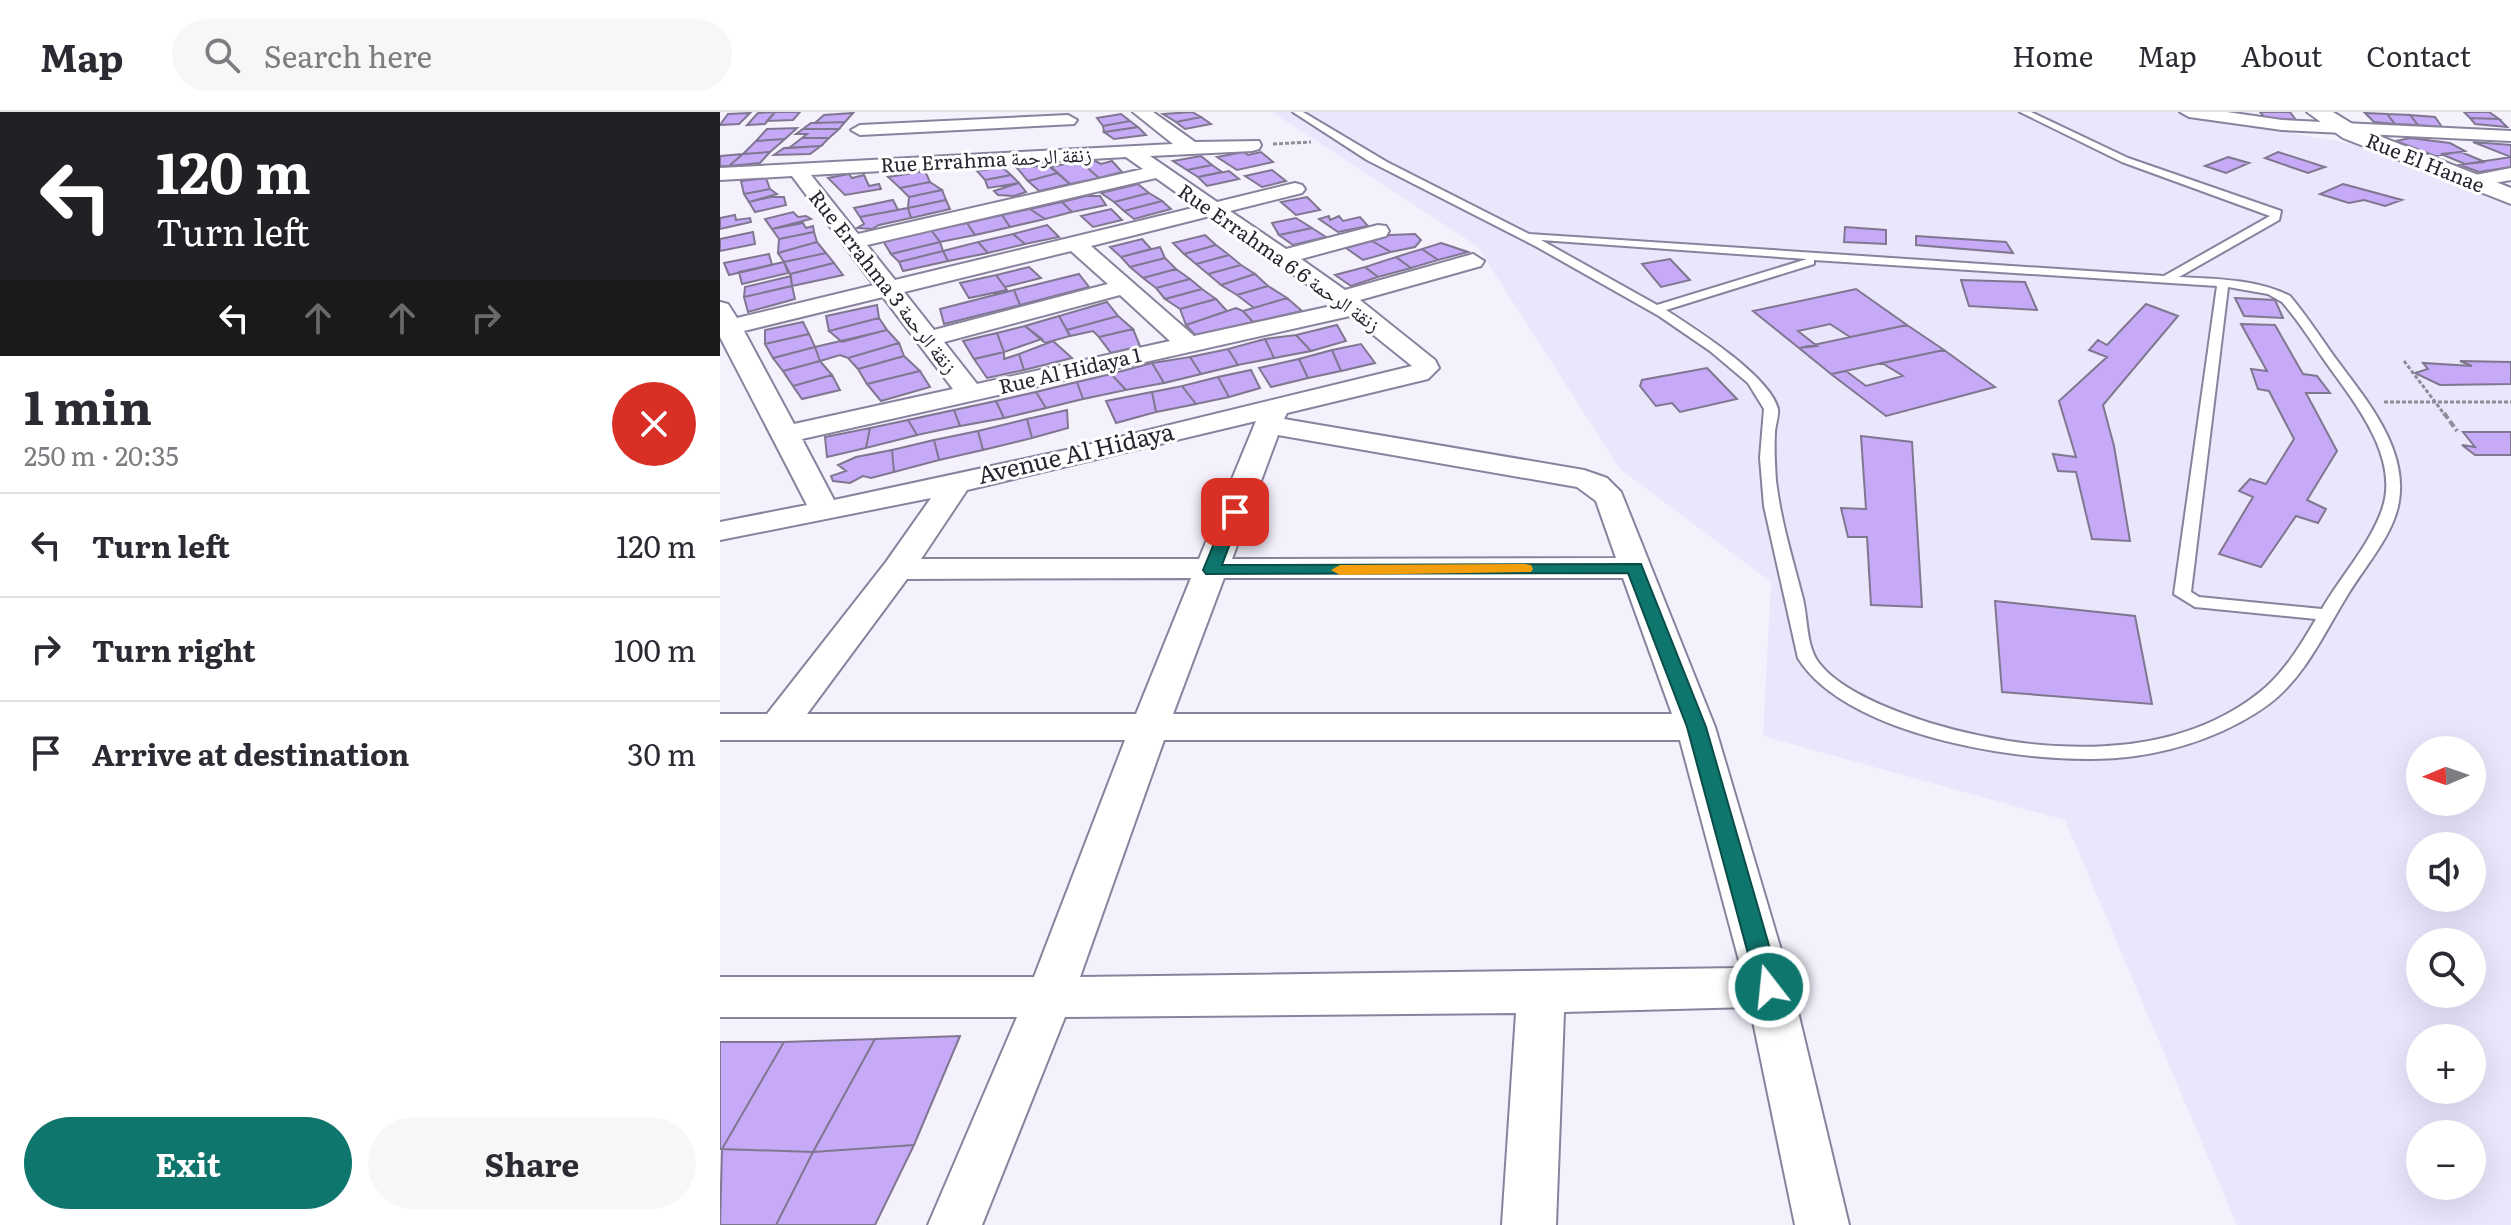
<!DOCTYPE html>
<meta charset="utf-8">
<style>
body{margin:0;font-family:Literata,"Noto Naskh Arabic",serif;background:#f7f7f7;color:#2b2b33;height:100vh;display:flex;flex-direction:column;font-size:30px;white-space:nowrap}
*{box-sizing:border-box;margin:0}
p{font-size:26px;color:#7c7c81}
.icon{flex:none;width:44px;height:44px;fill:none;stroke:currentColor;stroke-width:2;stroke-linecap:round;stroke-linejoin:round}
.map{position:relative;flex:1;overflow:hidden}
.panel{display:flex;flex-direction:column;background:#fff;width:720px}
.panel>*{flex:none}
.hud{background:#202124;color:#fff;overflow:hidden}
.needle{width:52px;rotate:268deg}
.tools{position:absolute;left:1686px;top:624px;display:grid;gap:16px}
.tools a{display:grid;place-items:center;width:80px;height:80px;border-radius:50%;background:#fff;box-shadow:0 8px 32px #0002;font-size:40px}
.pin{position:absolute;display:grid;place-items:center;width:68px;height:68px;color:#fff;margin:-34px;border-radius:16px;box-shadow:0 4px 12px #0006}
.me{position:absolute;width:88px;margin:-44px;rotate:344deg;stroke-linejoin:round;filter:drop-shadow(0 0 6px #0008)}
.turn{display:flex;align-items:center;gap:28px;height:168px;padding:0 24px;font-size:36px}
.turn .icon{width:104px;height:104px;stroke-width:2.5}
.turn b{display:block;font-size:56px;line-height:68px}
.lanes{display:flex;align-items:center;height:76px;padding:0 24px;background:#0003;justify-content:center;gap:40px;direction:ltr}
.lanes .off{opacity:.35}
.round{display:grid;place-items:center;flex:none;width:84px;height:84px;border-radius:42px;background:#f7f7f7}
.headline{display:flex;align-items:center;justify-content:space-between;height:136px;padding:0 24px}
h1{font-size:48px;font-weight:700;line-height:60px}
.action{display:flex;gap:16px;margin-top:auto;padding:16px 24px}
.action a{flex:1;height:92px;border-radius:48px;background:#0f766e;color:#fff;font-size:32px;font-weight:700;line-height:92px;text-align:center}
.action a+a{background:#f7f7f7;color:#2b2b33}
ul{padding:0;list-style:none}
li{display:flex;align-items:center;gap:24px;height:104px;padding:0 24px;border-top:2px solid #e1e1e2}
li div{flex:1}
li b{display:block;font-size:30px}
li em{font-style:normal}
header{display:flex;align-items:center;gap:48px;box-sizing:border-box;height:112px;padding:0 40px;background:#fff;border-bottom:2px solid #e1e1e2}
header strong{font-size:38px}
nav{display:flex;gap:44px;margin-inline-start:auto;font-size:28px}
.search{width:560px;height:72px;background:#f7f7f7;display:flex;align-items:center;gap:20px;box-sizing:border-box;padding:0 28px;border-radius:44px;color:#7c7c81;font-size:30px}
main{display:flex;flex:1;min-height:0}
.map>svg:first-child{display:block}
.education{fill:#eae6fc;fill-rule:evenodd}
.building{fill:#c7aaf7;stroke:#7f7790;stroke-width:2}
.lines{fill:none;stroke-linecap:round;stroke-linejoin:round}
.lane-casing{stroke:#89829d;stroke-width:4}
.street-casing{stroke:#89829d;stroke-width:4}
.secondary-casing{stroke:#89829d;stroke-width:4}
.path-far1{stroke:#908d99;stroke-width:3;stroke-dasharray:4 2;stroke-linecap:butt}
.path{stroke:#908d99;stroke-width:4;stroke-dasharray:7 3;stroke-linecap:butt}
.lane{fill:#fff;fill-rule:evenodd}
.street{fill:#fff;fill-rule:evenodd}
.secondary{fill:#fff;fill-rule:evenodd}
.route{fill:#0f766e;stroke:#0a4d48;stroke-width:2}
.slow{fill:#f59e0b}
.labels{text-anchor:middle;stroke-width:6;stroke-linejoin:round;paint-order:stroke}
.far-street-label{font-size:20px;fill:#282530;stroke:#fff}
.street-label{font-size:24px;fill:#282530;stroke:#fff}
</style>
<header>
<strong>Map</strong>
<div class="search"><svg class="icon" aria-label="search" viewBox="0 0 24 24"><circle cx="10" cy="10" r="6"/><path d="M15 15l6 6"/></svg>Search here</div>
<nav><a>Home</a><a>Map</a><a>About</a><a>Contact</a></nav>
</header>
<main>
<section class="panel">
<div class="hud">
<div class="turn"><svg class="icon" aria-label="left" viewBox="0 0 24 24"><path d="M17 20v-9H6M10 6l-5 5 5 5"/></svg><div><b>120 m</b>Turn left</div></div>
<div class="lanes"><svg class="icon" aria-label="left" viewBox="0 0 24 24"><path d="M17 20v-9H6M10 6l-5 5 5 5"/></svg><svg class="icon off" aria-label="ahead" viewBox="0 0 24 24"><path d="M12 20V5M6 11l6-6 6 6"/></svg><svg class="icon off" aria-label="ahead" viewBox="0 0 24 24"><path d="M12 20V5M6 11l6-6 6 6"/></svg><svg class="icon off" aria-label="right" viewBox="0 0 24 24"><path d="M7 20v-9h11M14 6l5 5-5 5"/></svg></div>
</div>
<div class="headline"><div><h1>1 min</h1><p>250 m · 20:35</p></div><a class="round" style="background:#d93025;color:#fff"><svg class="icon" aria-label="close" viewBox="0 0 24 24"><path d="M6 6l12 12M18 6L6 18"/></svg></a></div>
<ul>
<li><svg class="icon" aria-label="left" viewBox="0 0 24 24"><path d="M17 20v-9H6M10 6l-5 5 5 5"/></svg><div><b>Turn left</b></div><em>120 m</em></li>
<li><svg class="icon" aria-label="right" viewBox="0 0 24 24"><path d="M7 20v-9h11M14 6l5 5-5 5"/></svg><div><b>Turn right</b></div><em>100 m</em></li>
<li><svg class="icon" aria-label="arrive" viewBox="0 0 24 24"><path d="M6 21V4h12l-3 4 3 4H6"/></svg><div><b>Arrive at destination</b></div><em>30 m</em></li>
</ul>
<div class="action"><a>Exit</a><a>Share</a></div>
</section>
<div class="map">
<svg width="1791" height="1113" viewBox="0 0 1791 1113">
<rect width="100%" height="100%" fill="#f4f1fd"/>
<path class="education" d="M552,0H1452L1644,34L1791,93V1113H1517L1345,708L1043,624L1051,470L900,357L757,134ZM1700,638H1752V690H1700ZM1700,734H1752V786H1700ZM1700,830H1752V882H1700ZM1700,926H1752V978H1700ZM1700,1022H1752V1074H1700Z"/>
<path class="building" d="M55,0H80L73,8L47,9Z
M55,0L45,12L27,13L38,1Z
M472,0L481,5L456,10L443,2Z
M1540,0H1570L1576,8L1545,6Z
M1744,0H1769L1779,7L1750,6Z
M30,1L19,12L0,13L8,2Z
M133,1L125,10L95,11L104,3Z
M1645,1L1667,2L1675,12L1654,10Z
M401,2L410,9L383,14L377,6Z
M1667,2L1690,3L1698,13L1675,12Z
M1690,3L1715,5L1722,15L1698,13Z
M481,5L491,12L465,17L456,10Z
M1750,6L1779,7L1787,15L1755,12Z
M410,9L418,15L384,20L383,14Z
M125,10L119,17H83L91,11Z
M418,15L426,23L394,27L384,20Z
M77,16L65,27L36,29L47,17Z
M83,17H119L109,26H82L87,22H76Z
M82,26H109L101,34L69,36Z
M1690,26L1730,31L1745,39L1715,44L1676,29Z
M65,27L50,40L23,42L36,29Z
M1753,30L1791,33V45Z
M101,34L90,42L54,43L64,36Z
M50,40L40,51L9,54L23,42Z
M524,40L528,43L541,40L553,50L517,58L497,45Z
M1558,40L1605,55L1588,61L1545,46Z
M1741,40L1765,50L1745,52L1721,42Z
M23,42L9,54H0V44Z
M481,44L492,53L467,58L453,49Z
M1508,45L1529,51L1506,61L1485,54Z
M1791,45V55L1759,60L1740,53Z
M375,49L381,52L392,49L402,60L379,66L363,52Z
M350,51L363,52L379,66L350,72L330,55Z
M329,53L338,61L308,69L297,56Z
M492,53L502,60L478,65L467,58Z
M282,55L291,63L265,68L257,59Z
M552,58L566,69L542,75L525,64Z
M205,59L210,70L180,76L168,65Z
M509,59L519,67L487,74L478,65Z
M338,61L350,72L319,79L308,69Z
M129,62L132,66L144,63L149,74L159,72L161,77L125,83L108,66Z
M291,63L299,71L268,76L265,68Z
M46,66L50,77L24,82L21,69Z
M210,70L222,78L189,85L180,76Z
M299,71L306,80L294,84L278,83L274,79Z
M418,72L429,81L394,90L381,81Z
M1623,72L1682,88L1665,94L1644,88L1629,91L1600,82Z
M50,77L57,82L29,90L24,82Z
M222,78L226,88L188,96L189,85Z
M429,81L442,89L404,99L394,90Z
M366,84H380L386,93L352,100L342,90Z
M51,85H64L66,93L35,100L29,90Z
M587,85L600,98L576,103L561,90Z
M173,88L178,98L140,105L134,96Z
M226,88L230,97L191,106L188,96Z
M442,89L451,97L414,107L404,99Z
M342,90L352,100L325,107L310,97Z
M188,96L191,106L159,113L152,117L137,116L144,112L140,105Z
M310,97L325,107L290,115L282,103Z
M391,97L402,108L373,115L361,104Z
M73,100L78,105L86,104L91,107L52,117L45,107Z
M15,103L16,108L30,106L31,110L0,117V106Z
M282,103L290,115L255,123L247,111Z
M609,104L610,108L619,104L623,109L640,105L648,114L618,120L599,107Z
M576,106L592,116L559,123L552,111Z
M83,111L86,116L93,114L94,120L59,127L52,117Z
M247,111L255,123L220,130L211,118Z
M327,113L339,125L305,132L293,122Z
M1125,115L1166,118V132L1124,130Z
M592,116L606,125L573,133L559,123Z
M211,118L220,130L171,142L163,129Z
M33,120L35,132L0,139V127Z
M94,120L97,130L58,141L59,127Z
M293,122L305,132L268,141L258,130Z
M695,122L701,128L695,135L671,140L652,129L670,123Z
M485,123L496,133L464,142L453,131Z
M1196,124L1286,130L1293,141L1196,133Z
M422,127L431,137L401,145L390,135Z
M652,129L671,140L643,148L626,136Z
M97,130L106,141L64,150L58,141Z
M220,130L223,139L179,150L171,142Z
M258,130L268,141L228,149L223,139Z
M721,131L748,140L718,148L702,137Z
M496,133L509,143L476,152L464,142Z
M440,135L445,146L410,155L401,145Z
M702,137L718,148L691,156L676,145Z
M223,139L228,149L183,159L179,150Z
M106,141L114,151L70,162L64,150Z
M49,142L52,153L9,163L4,151Z
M509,143L521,153L488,162L476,152Z
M676,145L691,156L658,165L645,155Z
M445,146L456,157L423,166L410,155Z
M950,147L970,168L941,175L922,152Z
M64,150L68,161L22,172L19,160Z
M114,151L123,163L72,174L70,162Z
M521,153L535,162L501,173L488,162Z
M309,155L321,166L285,175L276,163Z
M645,155L658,165L631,174L615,163Z
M456,157L470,167L436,176L423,166Z
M359,162L369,175L300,193L294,178Z
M535,162L548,174L517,183L501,173Z
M276,163L287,178L249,186L240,171Z
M71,164L72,174L24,185L25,175Z
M470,167L482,177L445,187L436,176Z
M1241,168L1305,170L1317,198L1249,194Z
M72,174L75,187L28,200L24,185Z
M548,174L567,186L534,196L517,183Z
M482,177L496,187L460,197L445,187Z
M1136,177L1187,213L1130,225L1110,212L1078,219L1097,234L1079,236L1033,199Z
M294,178L300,193L224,212L220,197Z
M567,186L582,199L533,210L523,199Z
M1515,186L1555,188L1563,206L1524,204Z
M496,187L507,199L466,213L460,197Z
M387,190L398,204L347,218L339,204Z
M1426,192L1458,204L1383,293L1394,334L1410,429L1372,427L1356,360L1338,359L1333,342L1356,345L1339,289L1387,245L1369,238L1378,228L1387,233Z
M157,193L159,206L109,219L106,204Z
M516,196L523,199L533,210L475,223L466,213Z
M339,204L350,224L325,231L305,214Z
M398,204L413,217L379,225L373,219L350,224L347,218Z
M159,206L167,218L122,230L109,219Z
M83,210L89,222L45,232V218Z
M1521,212L1555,213L1583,262L1597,264L1610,281H1586L1617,339L1587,388L1606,397L1598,411L1576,404L1541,455L1499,442L1533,385L1519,379L1530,367L1546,372L1574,327L1549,279L1538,277L1531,257L1547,259Z
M617,213L626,229L591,239L576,223Z
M1187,213L1224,238L1111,262L1079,236Z
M305,214L322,227L284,240L277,221Z
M413,217L420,234L391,241L379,225Z
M167,218L179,231L128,246L120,243L100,249L95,235Z
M277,221L284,240L254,247L243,229Z
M89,222L95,235L53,246L45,232Z
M576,223L591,239L554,246L545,227Z
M545,227L554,246L518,253L508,237Z
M333,229L352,246L304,258L299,242Z
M179,231L184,244L138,257L128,246Z
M641,232L655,251L621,259L612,238Z
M95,235L100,249L63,259L53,246Z
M508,237L518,253L481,262L470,245Z
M612,238L621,259L588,266L579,247Z
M1224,238L1275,275L1166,304L1111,262L1126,259L1146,274L1183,264L1162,251Z
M284,240V247L299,242L304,258L267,266L254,247Z
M184,244L200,259L147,272L138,257Z
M470,245L481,262L444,271L432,251Z
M579,247L588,266L551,275L539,256Z
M100,249L112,263L73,274L63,259Z
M1740,249L1791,250V272L1720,273L1695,261L1708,257L1703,251L1752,254Z
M432,251L444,271L406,278L391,262Z
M987,256L1017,287L960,300L952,291L936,294L920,274L922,268Z
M531,258L540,276L509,285L498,265Z
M200,259L210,275L161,289L147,272Z
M391,262L406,278L363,287L357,270Z
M112,263L120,278L82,287L73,274Z
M498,265L509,285L476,292L462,274Z
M357,270L363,287L326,296L316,280Z
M462,274L476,292L436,300L432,280Z
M316,280L326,296L284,306L276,289Z
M432,280L436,300L396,311L386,289Z
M276,289L284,306L240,314L234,298Z
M234,298L240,314L197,323L188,308Z
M347,298L348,316L312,326L307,307Z
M307,307L312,326L263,338L258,319Z
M188,308L197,323L146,336L150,316Z
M150,316L146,336L107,345L105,325Z
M258,319L263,338L219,348L214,328Z
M1743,320H1791V343H1755L1742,333L1755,335Z
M1141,324L1192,330L1202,495L1151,493L1147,425H1128L1121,396L1146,397Z
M214,328L219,348L174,360L172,338Z
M172,338L174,360L151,366L143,364L130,371L113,369L111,364L126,359L118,353L136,345Z
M1275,489L1415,504L1432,592L1282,580Z
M240,924L194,1033L93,1040L155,927Z
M155,927L93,1040L2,1037L64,930Z
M0,930H64L2,1037H0Z
M194,1033L155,1113H56L93,1040Z
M2,1037L93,1040L56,1113H0Z"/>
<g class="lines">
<g class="lane-casing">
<path id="lane" d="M573,0H583L667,50L809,122L1444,164L1550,104L1402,50L1300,0H1311L1408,46L1561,99L1559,108L1459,165C1496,167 1537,167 1570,184C1586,203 1599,223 1613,243C1643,284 1688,334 1679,389C1674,423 1644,455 1627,484C1604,521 1585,565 1549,592C1511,620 1461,638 1415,644C1327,657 1128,628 1078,546L1044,394L1040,346L1044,297L1028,271L990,239L939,204L817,135L647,48ZM821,128L1087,147L937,193ZM1094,148L1497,174L1454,482L1475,495L1596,507C1582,531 1567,556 1546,575C1456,653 1316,643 1210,611C1176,600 1121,580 1099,551C1086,534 1088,508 1083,487C1073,448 1061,410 1056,369C1055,353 1054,337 1055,321C1055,314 1059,304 1058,297C1050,264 974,216 946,198L1094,152ZM1508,175L1548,182L1562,190C1578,208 1591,229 1605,249C1633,289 1681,345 1662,398C1649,434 1621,464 1602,497L1479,485L1471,480Z"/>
</g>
<g class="street-casing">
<path id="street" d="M413,0H433L475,30L539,29L541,33L539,37L532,39L430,44L497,90L575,71L582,73L585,77L582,81L510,99L566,137L658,113L666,114L669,119L666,124L581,147L625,178L753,142L764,149L761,154L640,188L715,248L719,256L708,267L567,301L564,307L864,358L887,366L901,380L995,615L1072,875L1129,1113H1075L1030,895L844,900L836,1113H782L796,901L345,905L262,1113H208L297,905H0V865H314L405,628H0V602H47L166,450L211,386L0,428V410L87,393L0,225V190L8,192L17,206L154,173L72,64L0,68V56L453,32ZM406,45L423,57L138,122L91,63ZM436,66L477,95L175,168L147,133ZM490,104L614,191L616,193L474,224L371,134ZM351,139L388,172L214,218L184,180ZM400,183L450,229L257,272L224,230ZM163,185L233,277L74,312L24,219ZM630,204L692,254L351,337L114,388L82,327ZM536,309L479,447H201L247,378ZM558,323L857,375L876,389L896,446L512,447ZM471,466L416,602H87L187,467ZM504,466H903L952,602H453ZM444,628H960L1021,856L360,865Z
M1460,0H1507L1562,8L1791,19V29L1562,18L1469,5Z
M348,3L357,8L354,12L140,23L131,18L140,13Z
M1791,56V68L1752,75L1742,69L1745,65Z"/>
</g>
<g class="secondary-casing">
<path id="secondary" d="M1587,0H1613L1639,16L1791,76V92L1623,26Z"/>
</g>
<path class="path-far1" d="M553,32L591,30
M1684,249L1725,303
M1664,290H1791"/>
<path class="path" d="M1724,301L1737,319"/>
<use href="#lane" class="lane"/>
<use href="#street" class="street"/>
<use href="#secondary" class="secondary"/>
</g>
<path class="route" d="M515,395L522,400L502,453L921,452L986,615L1061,875L1058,882L1049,885L1041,882L1037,875L967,615L908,461L486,462L483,458L507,400Z"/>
<path class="slow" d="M805,452L811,453L813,457L811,460L620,463L611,458L620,453Z"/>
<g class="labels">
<g class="far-street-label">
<text transform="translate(266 48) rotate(-3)" y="7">Rue Errahma زنقة الرحمة</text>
<text transform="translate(1705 51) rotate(22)" y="7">Rue El Hanae</text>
<text transform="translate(559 146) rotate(35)" y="7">Rue Errahma 6 6 زنقة الرحمة</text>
<text transform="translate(163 170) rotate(52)" y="7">Rue Errahma 3 زنقة الرحمة</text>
<text transform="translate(350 259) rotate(-13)" y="7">Rue Al Hidaya 1</text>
</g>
<g class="street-label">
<text transform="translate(356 342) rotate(-13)" y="8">Avenue Al Hidaya</text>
</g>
</g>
</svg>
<div class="tools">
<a><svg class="needle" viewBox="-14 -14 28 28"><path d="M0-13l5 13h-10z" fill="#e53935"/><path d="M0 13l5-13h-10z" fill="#7c7c81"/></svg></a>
<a><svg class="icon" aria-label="sound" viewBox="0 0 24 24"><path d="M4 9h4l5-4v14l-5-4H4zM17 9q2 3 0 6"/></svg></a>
<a><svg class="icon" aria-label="search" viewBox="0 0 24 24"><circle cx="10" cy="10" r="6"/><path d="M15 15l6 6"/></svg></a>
<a>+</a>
<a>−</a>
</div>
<div class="pin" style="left:515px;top:400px;background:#d93025"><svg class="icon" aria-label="arrive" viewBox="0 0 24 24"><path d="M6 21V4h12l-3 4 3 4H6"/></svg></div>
<svg class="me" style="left:1049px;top:875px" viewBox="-20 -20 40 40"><circle r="17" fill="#0f766e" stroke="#fff" stroke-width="3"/><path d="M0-11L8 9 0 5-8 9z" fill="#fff"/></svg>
</div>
</main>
